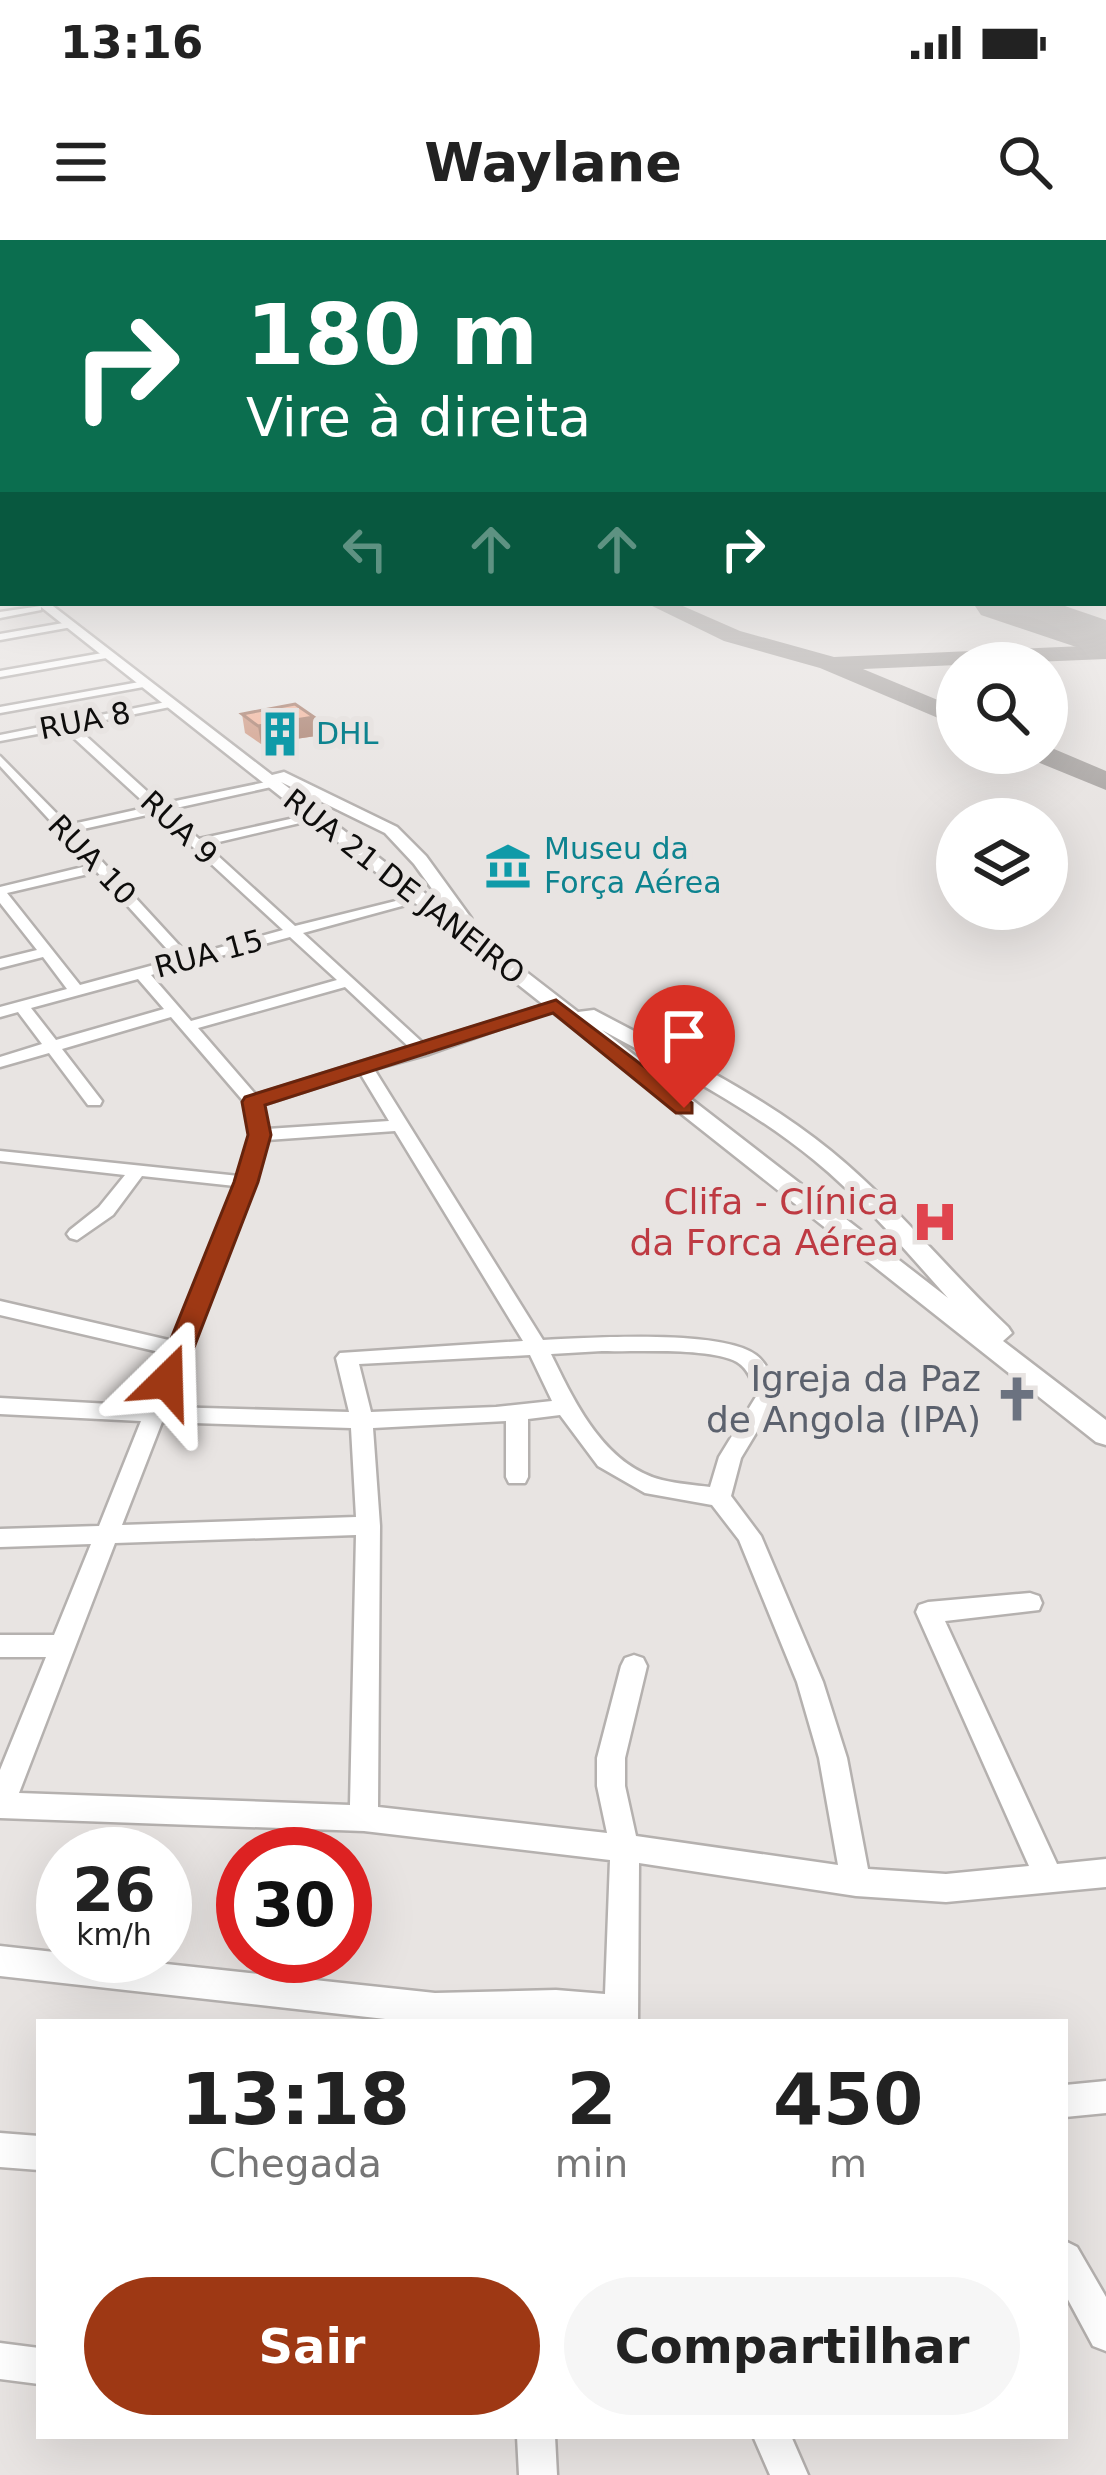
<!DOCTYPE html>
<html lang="pt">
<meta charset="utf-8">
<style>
body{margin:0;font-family:"DejaVu Sans",sans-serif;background:#f6f6f6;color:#222;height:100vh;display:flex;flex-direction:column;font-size:45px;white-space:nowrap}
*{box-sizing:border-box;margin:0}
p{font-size:39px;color:#767676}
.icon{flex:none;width:66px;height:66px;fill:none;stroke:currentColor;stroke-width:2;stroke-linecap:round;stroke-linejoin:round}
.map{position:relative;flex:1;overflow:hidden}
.drawer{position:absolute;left:36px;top:1779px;width:1032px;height:420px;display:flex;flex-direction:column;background:#fff;border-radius:0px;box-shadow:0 12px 48px #0002}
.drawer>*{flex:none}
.guide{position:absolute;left:0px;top:0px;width:1107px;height:366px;box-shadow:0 12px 48px #0002;background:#0b6e4f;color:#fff;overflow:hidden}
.tools{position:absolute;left:936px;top:402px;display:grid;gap:24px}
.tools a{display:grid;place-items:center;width:132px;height:132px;border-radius:50%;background:#fff;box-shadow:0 12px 48px #0002;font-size:60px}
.speed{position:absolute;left:36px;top:1587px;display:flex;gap:24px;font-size:60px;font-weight:700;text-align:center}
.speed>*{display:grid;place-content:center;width:156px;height:156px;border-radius:50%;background:#fff;box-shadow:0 12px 48px #0002;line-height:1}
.speed small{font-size:30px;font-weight:400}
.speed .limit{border:18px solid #d22;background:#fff;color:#111}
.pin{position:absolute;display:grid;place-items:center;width:102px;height:102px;color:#fff;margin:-123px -51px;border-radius:50% 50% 50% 0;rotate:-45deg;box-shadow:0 0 12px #0007}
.pin .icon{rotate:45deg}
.me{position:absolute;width:132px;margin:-66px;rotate:22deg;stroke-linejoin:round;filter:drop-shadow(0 0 9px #0008)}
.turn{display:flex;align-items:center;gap:42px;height:252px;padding:0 48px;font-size:54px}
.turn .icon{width:156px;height:156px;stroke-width:2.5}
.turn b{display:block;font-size:84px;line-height:102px}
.lanes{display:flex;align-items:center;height:114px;padding:0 48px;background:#0003;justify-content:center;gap:60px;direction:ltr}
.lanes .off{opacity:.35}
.eta{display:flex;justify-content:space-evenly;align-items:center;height:204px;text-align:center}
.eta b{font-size:72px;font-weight:600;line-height:84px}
.action{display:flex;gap:24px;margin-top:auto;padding:24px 48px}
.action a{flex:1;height:138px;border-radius:72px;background:#9e3814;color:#fff;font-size:48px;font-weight:600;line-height:138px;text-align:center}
.action a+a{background:#f6f6f6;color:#222}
.status{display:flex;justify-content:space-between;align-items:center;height:84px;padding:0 60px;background:#fff;direction:ltr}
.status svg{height:33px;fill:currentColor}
header{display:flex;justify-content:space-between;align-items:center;height:156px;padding:0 48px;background:#fff;font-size:54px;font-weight:600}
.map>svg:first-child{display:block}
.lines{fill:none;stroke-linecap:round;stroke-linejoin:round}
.taxiway{fill:#aaa6a4;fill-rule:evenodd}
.runway{fill:#aaa6a4;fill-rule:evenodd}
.minor-casing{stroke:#b5b1af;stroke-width:5}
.major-casing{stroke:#b5b1af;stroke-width:5}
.minor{fill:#fff;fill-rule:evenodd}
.major{fill:#fff;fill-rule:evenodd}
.wall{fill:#d09c87}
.shaded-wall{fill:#a97f6e}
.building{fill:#f2b59d;stroke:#a97f6e;stroke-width:3}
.route{fill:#9e3814;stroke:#67240d;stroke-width:3}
.labels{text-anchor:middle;stroke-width:12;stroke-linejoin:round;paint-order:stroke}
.far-street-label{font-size:30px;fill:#0e0d0c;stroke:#e8e4e2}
.far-culture-label{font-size:30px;fill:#0d838f;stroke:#e8e4e2;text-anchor:start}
.health-label{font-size:36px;fill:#be3a42;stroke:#e8e4e2;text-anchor:end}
.worship-label{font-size:36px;fill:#5b616d;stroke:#e8e4e2;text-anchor:end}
</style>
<div class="status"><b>13:16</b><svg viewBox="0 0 49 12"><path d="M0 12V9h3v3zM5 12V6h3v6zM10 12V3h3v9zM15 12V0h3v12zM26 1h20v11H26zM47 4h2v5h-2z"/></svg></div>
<header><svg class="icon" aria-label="menu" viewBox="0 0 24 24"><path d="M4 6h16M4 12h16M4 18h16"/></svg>Waylane<svg class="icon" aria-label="search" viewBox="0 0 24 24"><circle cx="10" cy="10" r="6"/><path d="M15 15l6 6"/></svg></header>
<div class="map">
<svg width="1106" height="2235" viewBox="0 0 1106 2235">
<rect width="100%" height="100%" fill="#e8e4e2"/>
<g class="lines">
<path class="taxiway" d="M646,363H676L740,391L834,417L1106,405V419L863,429L957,468V486L820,428L724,401Z
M1047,506L1106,531V550L1030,519L1026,513H1047Z"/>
<path class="runway" d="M973,363H1056L1106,380V417L981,375Z"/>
<g class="minor-casing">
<path id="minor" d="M41,366V370L0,378V372Z
M69,382L72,387L0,400V394Z
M108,412L112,417L0,437V431Z
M145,441L149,446L0,473V467Z
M171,461L175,466L75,486L161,564L276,540V546L167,570L199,599L317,573V579L206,605L295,686L424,654V660L303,693L423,803L551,763L556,761L564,766L429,814L374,829L543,1100C589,1098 721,1089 756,1115C769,1125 773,1141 779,1155L741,1218L731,1256L761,1296L823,1442L847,1518L868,1629L946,1634L1029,1626L916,1372L919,1365L928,1362L1030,1353L1039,1356L1042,1363L1039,1370L945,1381L1057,1624L1106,1619V1647L946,1662L856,1656L639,1623L638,1782H412L0,1736V1706L63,1713V1716H92L435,1753L556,1750L605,1754L610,1620L364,1591L0,1578V1530L46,1417H0V1395H54L91,1304L0,1307V1289L99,1286L141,1181L0,1174V1158L147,1166L168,1114L0,1075V1061L173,1101L235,946L142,936L113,975L77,1000L70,998L67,994L70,990L99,967L125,935L0,921V911L239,936L251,895L245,863L171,777L62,809L102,861L100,865H88L49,813L0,827V817L42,804L18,772L0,777V767L67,749L43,717L0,728V719L37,710L0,663V647L91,625L0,526V516L68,585L149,567L64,489L0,501V495ZM156,573L283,690L189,716L74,591ZM97,632L176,719L80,745L7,653ZM290,697L337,740L191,781L151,735ZM138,739L164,769L56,800L31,768ZM345,747L409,807L256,855L198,788ZM360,833L389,881L267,889L262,865ZM395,891L523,1101L340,1113L336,1118L349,1172L168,1167L255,942L267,900ZM602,1111C635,1112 710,1107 737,1122C749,1129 753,1144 757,1155L719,1217L710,1247C695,1245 678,1244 662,1240C604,1225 575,1163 551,1114ZM530,1115L552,1161L496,1167L371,1172L359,1124ZM560,1175L598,1226L645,1253L712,1265L739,1300L797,1442L819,1518L838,1625L636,1596L625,1546V1518L647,1426L643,1418L634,1415L625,1418L621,1426L597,1518V1546L607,1593L378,1567L380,1286L373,1188L506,1181V1237L509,1243H525L528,1237V1179ZM162,1182L351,1188L356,1277L122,1285ZM356,1295L350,1565L19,1553L115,1303Z
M1106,1841V1873L1065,1877V1845Z
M0,1893L39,1896V1930L0,1927Z
M1065,2001L1077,2007L1106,2057V2111L1093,2106L1065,2054Z
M0,2103L39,2108V2144L0,2139Z
M517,2196H555L557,2235H519Z
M753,2196H791L808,2235H770Z"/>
</g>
<g class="major-casing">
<path id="major" d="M0,321H3V329H0Z
M36,363H49L272,535L284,532L397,587L426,616L471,678L463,683L578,772L594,770C675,813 760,853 831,911C896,964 947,1030 1008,1087L1012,1093L1003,1101L1106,1180V1205L1096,1202ZM281,542L385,593L414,624L448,671ZM602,790C675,830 749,867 814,920C864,961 905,1010 948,1058Z"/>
</g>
<use href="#minor" class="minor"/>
<use href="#major" class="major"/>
</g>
<path class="wall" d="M242,474L316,496L261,504L245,493Z"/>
<path class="shaded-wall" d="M314,477L316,496L261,504L258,486Z"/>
<path class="building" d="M295,464L314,477L258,486L242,474Z"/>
<linearGradient id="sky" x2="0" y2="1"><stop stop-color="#6eacd4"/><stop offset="0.45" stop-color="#f5f3f2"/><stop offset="1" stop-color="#f5f3f2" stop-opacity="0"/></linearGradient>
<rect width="1106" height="574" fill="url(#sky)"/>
<path class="route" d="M556,760L692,863V873H676L553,773L265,865L271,895L258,942L181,1141L177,1148H158L154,1141L234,942L248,895L242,862L245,857Z"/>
<defs>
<g id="building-bare" transform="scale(3.6)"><path d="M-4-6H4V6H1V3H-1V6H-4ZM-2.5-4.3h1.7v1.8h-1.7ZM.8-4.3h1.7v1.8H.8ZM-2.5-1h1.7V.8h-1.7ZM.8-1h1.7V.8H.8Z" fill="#0f9aa8" stroke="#e8e4e2" stroke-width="2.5" paint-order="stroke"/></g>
<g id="museum-bare" transform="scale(3.6)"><path d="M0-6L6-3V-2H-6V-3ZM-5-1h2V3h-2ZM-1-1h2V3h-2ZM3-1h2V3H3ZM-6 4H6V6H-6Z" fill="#0f9aa8" stroke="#e8e4e2" stroke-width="2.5" paint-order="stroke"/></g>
<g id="hospital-bare" transform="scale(3.6)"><path d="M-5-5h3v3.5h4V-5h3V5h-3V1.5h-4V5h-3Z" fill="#e0444e" stroke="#e8e4e2" stroke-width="2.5" paint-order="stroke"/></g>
<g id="church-bare" transform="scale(3.6)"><path d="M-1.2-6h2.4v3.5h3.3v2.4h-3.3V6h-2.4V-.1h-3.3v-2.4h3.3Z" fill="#6b7280" stroke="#e8e4e2" stroke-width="2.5" paint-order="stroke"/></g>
</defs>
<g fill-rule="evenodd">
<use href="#building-bare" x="280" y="494"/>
<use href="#museum-bare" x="508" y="626"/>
<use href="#hospital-bare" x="935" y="982"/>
<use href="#church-bare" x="1017" y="1159"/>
</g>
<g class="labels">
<g class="far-street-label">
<text transform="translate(85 481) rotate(-11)" y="10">RUA 8</text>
<text transform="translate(179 588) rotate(43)" y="10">RUA 9</text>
<text transform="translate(92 620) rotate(46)" y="10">RUA 10</text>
<text transform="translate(404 647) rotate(38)" y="10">RUA 21 DE JANEIRO</text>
<text transform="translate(209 714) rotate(-15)" y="10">RUA 15</text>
</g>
<g class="far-culture-label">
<text x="316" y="504">DHL</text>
<text x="544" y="619">Museu da<tspan x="544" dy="34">Força Aérea</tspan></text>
</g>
<g class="health-label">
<text x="899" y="974">Clifa - Clínica<tspan x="899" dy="41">da Forca Aérea</tspan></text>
</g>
<g class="worship-label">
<text x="981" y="1151">Igreja da Paz<tspan x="981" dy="41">de Angola (IPA)</tspan></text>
</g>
</g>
</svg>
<div class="tools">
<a><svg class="icon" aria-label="search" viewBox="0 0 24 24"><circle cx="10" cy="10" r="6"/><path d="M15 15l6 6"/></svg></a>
<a><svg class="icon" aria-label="layers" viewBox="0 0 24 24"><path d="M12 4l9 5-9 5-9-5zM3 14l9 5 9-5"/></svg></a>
</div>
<div class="speed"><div>26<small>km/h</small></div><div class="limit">30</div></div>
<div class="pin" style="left:684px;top:868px;background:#d93025"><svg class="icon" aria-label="arrive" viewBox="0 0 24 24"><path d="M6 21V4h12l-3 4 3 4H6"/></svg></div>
<svg class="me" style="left:167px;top:1141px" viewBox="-20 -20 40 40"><path d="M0-17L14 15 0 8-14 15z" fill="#9e3814" stroke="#fff" stroke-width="4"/></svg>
<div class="guide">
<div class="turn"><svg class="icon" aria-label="right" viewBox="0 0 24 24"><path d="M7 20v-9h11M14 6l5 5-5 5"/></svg><div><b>180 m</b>Vire à direita</div></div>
<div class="lanes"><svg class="icon off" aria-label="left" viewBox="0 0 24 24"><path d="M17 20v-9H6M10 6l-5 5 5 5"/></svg><svg class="icon off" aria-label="ahead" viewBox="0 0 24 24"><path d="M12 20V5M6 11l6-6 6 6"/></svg><svg class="icon off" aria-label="ahead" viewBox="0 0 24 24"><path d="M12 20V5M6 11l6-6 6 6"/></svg><svg class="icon" aria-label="right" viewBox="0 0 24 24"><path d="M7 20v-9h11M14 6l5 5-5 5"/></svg></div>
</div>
<section class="drawer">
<div class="eta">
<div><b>13:18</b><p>Chegada</p></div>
<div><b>2</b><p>min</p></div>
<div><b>450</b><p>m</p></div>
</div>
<div class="action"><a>Sair</a><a>Compartilhar</a></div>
</section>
</div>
